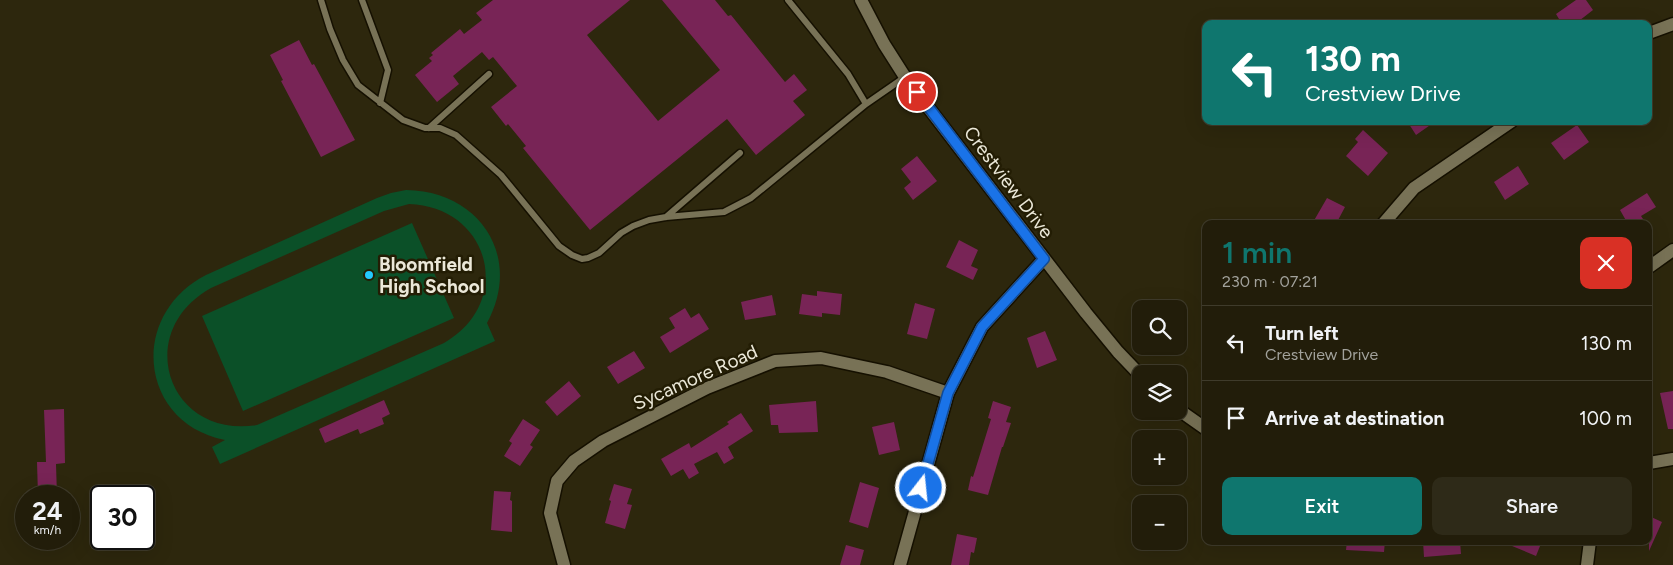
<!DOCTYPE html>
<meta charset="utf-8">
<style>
body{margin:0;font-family:Figtree,sans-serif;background:#2e2a18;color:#f1f3f6;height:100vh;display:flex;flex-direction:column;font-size:19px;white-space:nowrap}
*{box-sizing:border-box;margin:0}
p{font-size:16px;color:#a2a29c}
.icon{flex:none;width:28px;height:28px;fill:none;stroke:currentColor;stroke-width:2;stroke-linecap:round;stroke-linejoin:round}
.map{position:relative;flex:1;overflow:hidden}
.sheet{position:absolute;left:1202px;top:220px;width:450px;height:325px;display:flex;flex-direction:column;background:#221d0a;border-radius:10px;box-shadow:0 5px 20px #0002,0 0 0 1px #3f3b2b}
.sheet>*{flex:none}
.guide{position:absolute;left:1202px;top:20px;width:450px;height:105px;border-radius:10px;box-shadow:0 5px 20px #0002,0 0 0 1px #3f3b2b;background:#0f766e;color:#fff;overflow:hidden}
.fabs{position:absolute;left:1132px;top:300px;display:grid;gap:10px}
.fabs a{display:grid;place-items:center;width:55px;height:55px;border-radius:10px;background:#221d0a;box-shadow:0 5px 20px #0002,0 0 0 1px #3f3b2b;font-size:25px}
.speed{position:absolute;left:15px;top:485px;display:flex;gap:10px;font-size:25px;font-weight:700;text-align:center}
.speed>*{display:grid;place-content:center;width:65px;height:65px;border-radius:50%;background:#221d0a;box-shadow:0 5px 20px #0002,0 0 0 1px #3f3b2b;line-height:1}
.speed small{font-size:12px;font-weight:400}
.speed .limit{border:2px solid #111;border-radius:8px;background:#fff;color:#111}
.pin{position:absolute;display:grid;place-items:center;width:42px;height:42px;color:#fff;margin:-21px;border:2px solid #fff;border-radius:50%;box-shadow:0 1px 5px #0007}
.me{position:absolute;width:55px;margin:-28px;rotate:16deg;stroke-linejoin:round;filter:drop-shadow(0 0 4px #0008)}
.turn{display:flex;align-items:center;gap:18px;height:105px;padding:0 20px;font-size:22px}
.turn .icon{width:65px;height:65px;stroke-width:2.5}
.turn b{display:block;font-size:35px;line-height:42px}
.round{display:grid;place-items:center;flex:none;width:52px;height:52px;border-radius:10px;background:#2e2a18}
.head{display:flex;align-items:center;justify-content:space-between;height:85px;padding:0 20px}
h1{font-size:30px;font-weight:600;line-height:38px;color:#0f766e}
.button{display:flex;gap:10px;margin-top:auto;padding:10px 20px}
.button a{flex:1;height:58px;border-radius:10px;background:#0f766e;color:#fff;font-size:20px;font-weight:600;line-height:58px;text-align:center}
.button a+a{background:#2e2a18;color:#f1f3f6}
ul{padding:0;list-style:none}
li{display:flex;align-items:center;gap:15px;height:75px;padding:0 20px;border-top:1px solid #3f3b2b}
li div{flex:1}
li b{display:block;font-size:19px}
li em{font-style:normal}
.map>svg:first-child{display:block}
.green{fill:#0b5028;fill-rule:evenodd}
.building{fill:#782456}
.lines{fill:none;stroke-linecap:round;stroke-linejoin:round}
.lane-casing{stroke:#151000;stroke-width:9}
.street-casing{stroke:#151000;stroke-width:15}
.lane{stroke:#787256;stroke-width:6}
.street{stroke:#787256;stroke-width:12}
.route-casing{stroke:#114b97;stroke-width:12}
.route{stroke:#1a73e8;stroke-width:9}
.poi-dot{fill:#23c9fe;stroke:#231d04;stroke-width:2}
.labels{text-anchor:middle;stroke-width:5;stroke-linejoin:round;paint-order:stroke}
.street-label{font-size:19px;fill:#ebe8d8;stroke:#231d04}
.poi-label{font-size:19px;font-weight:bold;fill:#ebe8d8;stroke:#231d04;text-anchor:start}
</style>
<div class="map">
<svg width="1673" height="565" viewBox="0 0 1673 565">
<rect width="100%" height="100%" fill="#2d270d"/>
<path class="green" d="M406,190C480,191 523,257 487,323L495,341L220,464L212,447L225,440C139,423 128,315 206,275L377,198L391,193ZM409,204C490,207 515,302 444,343L257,425C168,439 132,332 211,288L384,211Z
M412,223L454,318L243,411L202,316Z"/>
<path class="building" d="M493,0H630L587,35L658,121L720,70L662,0H715L728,16L731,15L785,82L794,74L807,90L793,101L805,115L756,155L727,119L590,230L523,148L526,146L508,124L506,126L491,107L517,86L493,57L489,60L482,52L453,76L459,84L437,102L415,75L432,61L429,58L433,55L431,53L460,29L464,34L482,20L476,13Z
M1576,0H1586L1593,10L1575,24H1562L1556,14Z
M299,40L312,65L314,64L355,140L321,157L281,81L283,80L270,55Z
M1407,121H1436L1416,135Z
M1577,125L1589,142L1564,160L1551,143Z
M1363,130L1388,153L1368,176L1346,156L1358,142L1355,139Z
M917,156L937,181L913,200L904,188L911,182L901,169Z
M1518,166L1529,184L1505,200L1494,182Z
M1647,193L1656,207L1641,216L1643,219L1635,224H1628L1620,210Z
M1327,198L1345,207L1336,224H1312Z
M959,240L978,250L971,266L978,269L973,280L946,267Z
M817,291L842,294L840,315L822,313V317L799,314L802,294L817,296Z
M772,295L776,315L745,320L741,302Z
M915,303L935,309L927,339L907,334Z
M685,308L691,318L699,313L709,329L670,353L660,337L675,328L669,318Z
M1045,331L1057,360L1037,368L1027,338Z
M634,351L645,368L618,384L607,367Z
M569,381L581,396L557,416L545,402Z
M1673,391V429H1668L1660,393Z
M384,400L390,414L382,418L384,424L360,434L358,429L325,443L319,429Z
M816,401L818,432L779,433L778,425H771L769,405Z
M993,401L1011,407L1006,422L1011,423L1003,447H1002L988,495L968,490L971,476L973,477L991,419L988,418Z
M64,409L65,463L56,464L57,496H38L37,462H46L44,410Z
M741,413L753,431L728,447L734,458L724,464L717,452L694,464L699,473L689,479L683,469L671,476L661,459L689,443L691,448L729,424L727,422Z
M523,419L540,430L530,445L533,447L520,466L504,456L512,443L509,441Z
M894,422L900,450L879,455L872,427Z
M860,482L879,488L868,528L849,522Z
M614,484L632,489L627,504L632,505L625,529L605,523L611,501L609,500Z
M494,491L511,492L510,500L512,501V532L491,530Z
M1649,516L1662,522L1649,551Z
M957,534L977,538L974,553L971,552L969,565H951Z
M1347,541H1385L1384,552L1346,550Z
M1423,541H1460L1461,554L1424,557Z
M1500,541H1542L1536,556Z
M846,545L864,550L860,565H840Z"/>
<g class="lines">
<g class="lane-casing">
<path id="lane" d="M321,0L330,29L343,60L358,85L403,120L425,128H440L456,135L501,175L559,246L572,255L582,259L588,258L599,253L621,233L633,226L649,220L666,217L724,212L751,198L866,104L848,74L788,0
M362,0L388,70L380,103
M866,104L905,77
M429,128L489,74
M666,217L740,153"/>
</g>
<g class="street-casing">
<path id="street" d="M861,0L884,44L905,77L1086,313L1118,352L1141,376
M1649,33L1673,24
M1383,224L1414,188L1512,121
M1649,267L1673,250
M1179,410L1206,429
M1649,463L1673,459
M564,565L550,513L557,481L574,461L603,441L707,388L775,361L821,358L887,372L948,393
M900,565L948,393L982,327L1044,259
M1587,565L1590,541"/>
</g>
<use href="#lane" class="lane"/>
<use href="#street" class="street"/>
</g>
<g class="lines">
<g class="route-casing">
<path id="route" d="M917,92L1044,259L982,327L948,393L921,488"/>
</g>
<use href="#route" class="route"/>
</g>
<circle class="poi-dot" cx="369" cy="275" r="5"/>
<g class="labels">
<g class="street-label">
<text transform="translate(1009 182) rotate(53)" y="7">Crestview Drive</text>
<text transform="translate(695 377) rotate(-24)" y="7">Sycamore Road</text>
</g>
<g class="poi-label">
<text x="379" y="271">Bloomfield<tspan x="379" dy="22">High School</tspan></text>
</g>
</g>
</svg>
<div class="fabs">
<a><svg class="icon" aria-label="search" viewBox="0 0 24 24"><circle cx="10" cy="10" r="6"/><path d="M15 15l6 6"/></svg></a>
<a><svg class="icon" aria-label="layers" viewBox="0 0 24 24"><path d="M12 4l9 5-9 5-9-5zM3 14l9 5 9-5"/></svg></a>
<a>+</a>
<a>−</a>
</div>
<div class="speed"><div>24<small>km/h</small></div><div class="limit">30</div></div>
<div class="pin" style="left:917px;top:92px;background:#d93025"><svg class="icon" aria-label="arrive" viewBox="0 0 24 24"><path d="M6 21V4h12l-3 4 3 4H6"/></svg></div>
<svg class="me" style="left:921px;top:488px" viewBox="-20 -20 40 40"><circle r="17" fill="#1a73e8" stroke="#fff" stroke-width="3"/><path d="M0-11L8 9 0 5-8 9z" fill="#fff"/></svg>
<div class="guide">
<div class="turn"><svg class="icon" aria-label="left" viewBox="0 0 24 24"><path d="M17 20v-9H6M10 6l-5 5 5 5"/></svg><div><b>130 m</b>Crestview Drive</div></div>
</div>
<section class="sheet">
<div class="head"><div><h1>1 min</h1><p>230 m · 07:21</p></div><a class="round" style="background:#d93025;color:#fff"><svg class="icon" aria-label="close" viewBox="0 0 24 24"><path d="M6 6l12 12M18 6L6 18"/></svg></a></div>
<ul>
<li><svg class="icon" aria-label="left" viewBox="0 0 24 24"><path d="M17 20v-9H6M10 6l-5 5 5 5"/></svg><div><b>Turn left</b><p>Crestview Drive</p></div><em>130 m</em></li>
<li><svg class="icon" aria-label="arrive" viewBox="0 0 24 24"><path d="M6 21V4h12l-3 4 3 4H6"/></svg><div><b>Arrive at destination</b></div><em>100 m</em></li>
</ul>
<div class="button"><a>Exit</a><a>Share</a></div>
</section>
</div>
